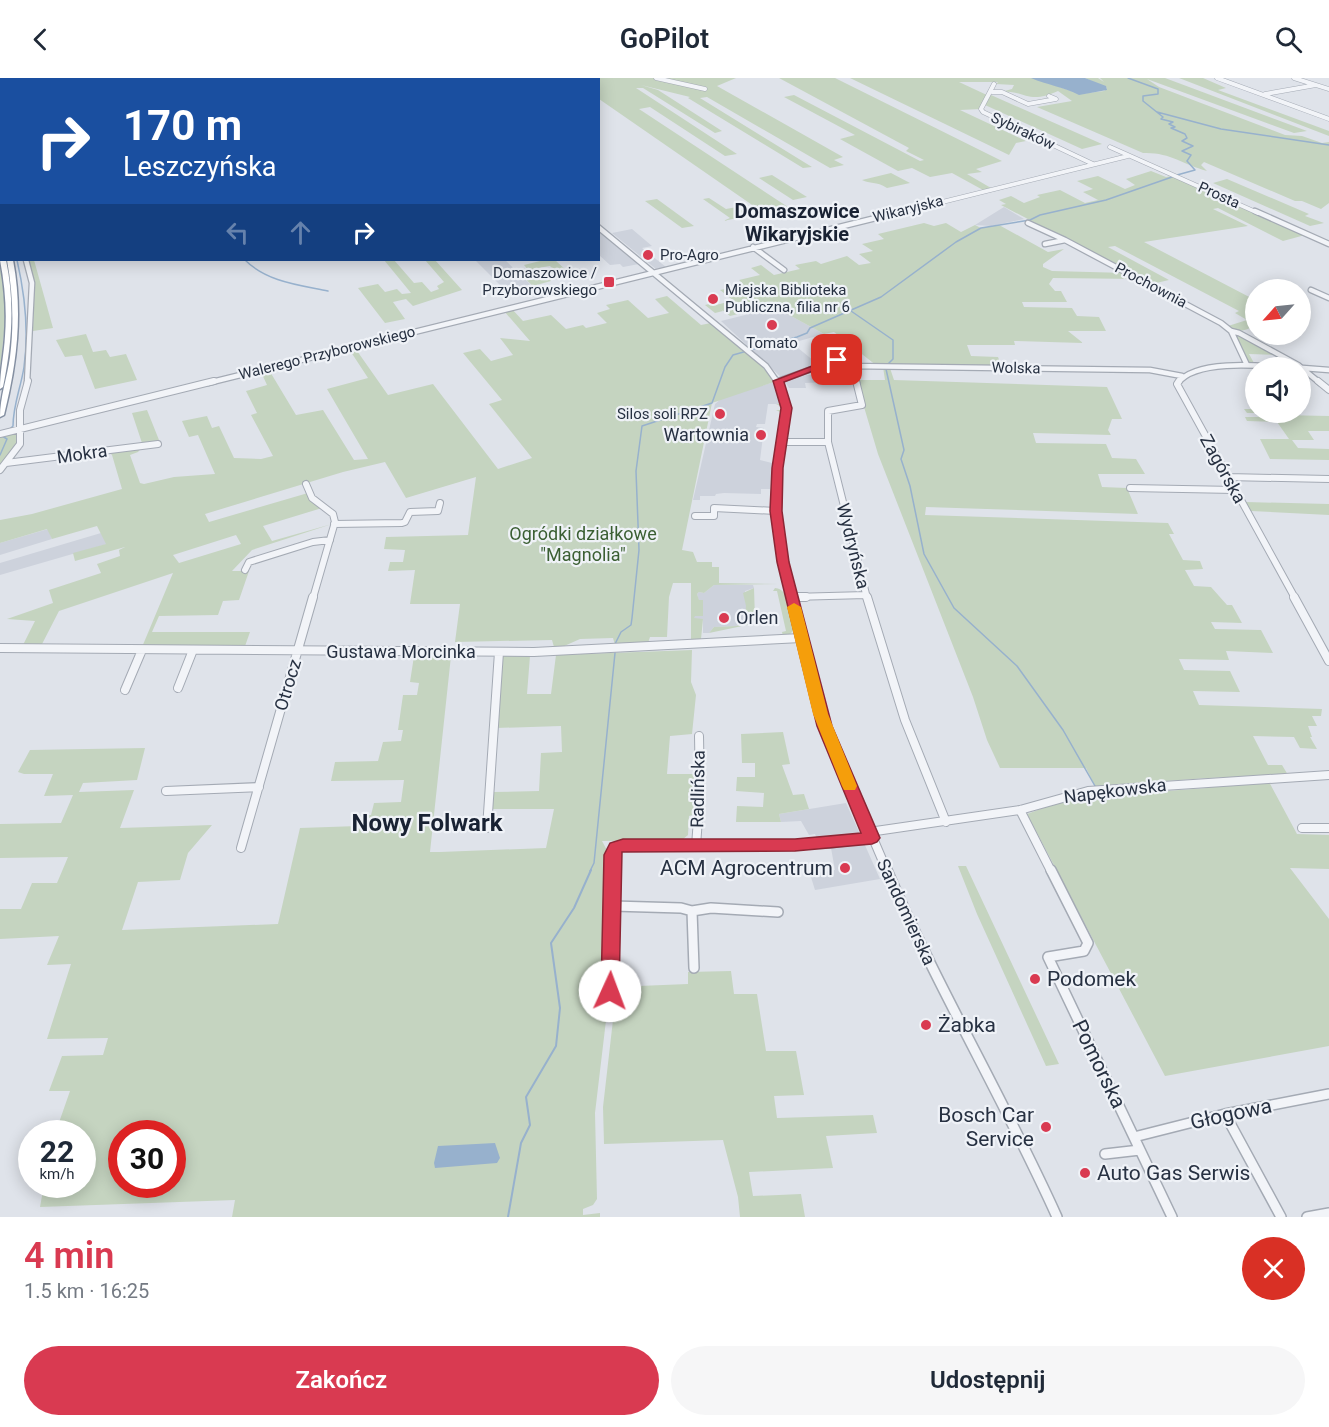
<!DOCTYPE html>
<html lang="pl">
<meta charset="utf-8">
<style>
body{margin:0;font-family:Roboto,sans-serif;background:#f6f6f7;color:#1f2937;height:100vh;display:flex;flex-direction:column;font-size:22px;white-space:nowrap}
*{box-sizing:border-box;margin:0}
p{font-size:20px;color:#747a83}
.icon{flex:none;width:33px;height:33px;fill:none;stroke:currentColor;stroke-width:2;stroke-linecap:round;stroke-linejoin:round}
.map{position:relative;height:1139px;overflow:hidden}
.panel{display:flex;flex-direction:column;background:#fff;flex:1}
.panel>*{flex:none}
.top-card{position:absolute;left:0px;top:0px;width:600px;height:183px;box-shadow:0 3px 15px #0003;background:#1a4fa0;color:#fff;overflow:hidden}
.needle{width:39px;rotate:243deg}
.controls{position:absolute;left:1245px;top:201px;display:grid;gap:12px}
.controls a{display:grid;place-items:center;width:66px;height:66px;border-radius:50%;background:#fff;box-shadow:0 3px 15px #0003;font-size:30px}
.speed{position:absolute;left:18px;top:1042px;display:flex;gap:12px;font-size:30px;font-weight:700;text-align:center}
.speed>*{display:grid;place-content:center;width:78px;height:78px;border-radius:50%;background:#fff;box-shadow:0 3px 15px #0003;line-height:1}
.speed small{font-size:15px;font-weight:400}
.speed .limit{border:9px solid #d22;background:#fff;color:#111}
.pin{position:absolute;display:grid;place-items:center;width:51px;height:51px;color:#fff;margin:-26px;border-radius:12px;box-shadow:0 3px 9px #0006}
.me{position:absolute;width:66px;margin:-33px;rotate:2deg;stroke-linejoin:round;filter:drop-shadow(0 0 4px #0008)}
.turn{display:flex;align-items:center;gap:21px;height:126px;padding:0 24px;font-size:27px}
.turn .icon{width:78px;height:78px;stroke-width:2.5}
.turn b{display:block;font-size:42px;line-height:51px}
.lanes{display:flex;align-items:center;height:57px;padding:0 24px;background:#0003;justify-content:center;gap:30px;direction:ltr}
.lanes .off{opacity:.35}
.round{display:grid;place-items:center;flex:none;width:63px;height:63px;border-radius:32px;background:#f6f6f7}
.summary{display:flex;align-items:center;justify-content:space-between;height:102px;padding:0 24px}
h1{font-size:36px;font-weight:600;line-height:45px;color:#d93a51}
.action{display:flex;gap:12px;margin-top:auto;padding:12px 24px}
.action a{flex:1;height:69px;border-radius:36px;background:#d93a51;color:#fff;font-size:24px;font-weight:600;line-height:69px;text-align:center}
.action a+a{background:#f6f6f7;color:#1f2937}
header{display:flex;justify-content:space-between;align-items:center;height:78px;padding:0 24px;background:#fff;font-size:27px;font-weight:600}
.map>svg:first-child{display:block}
.built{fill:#cdd2dc}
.green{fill:#c5d4c0;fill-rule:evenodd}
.water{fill:#97b1cd}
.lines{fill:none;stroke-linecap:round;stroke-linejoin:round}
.stream-far1{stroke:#97b1cd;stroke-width:1.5}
.stream{stroke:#97b1cd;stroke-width:2}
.minor-far4-casing{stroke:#a4aab4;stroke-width:5}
.minor-far3-casing{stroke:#a4aab4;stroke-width:7}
.minor-far2-casing{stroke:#a4aab4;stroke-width:8}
.minor-far1-casing{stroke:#a4aab4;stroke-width:10}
.minor-casing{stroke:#a4aab4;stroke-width:12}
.highway-casing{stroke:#8590a2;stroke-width:3}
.minor-far4{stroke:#f2f4f8;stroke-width:4}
.minor-far3{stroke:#f2f4f8;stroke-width:4.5}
.minor-far2{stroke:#f2f4f8;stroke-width:6}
.minor-far1{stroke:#f2f4f8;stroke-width:8}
.minor{stroke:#f2f4f8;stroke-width:9}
.highway{fill:#fff;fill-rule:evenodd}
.route{fill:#d93a51;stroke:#8d2635;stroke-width:1.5}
.slow{fill:#f59e0b}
.poi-dot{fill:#d93a51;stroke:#eff2f7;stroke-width:2}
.labels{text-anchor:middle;stroke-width:4.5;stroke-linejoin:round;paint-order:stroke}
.far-street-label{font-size:15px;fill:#273142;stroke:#eff2f7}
.far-poi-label{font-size:15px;fill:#273142;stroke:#eff2f7;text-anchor:start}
.poi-label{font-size:18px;fill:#273142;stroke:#eff2f7;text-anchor:end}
.street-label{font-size:18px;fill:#273142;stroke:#eff2f7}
.park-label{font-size:18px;fill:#3b5f33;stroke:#eff2f7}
.far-district-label{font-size:20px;font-weight:bold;fill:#192233;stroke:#eff2f7}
.near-poi-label{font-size:21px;fill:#273142;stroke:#eff2f7;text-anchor:start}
.near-street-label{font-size:21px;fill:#273142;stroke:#eff2f7}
.district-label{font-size:24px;font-weight:bold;fill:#192233;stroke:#eff2f7}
</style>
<header><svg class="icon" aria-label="back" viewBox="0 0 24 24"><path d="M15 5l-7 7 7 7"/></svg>GoPilot<svg class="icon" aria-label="search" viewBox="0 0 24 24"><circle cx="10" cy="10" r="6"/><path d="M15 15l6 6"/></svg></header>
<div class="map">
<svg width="1329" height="1139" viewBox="0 0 1329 1139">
<rect width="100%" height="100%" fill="#dfe3ea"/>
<path class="built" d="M1004,129L1024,141L991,148L975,147Z
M632,151L652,168L642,170L666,189L656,191L612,155Z
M598,152L639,186L623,189L620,186L610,187L599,177Z
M475,182H505L531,207L505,212Z
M757,228L766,236L780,232L824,256L792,265L820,288L783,301L721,243L749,236L744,231Z
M807,297H826L829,304L805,305L806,310H789L784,302Z
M774,304L781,326H768L765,346H757L756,349L764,350L760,382L772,385L770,411H761V416L724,415L716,416L715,418H700V422H693L715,326L722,320Z
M48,451L52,461L0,477V465Z
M101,455L107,466L0,497V485Z
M714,507H753L754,510L745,513L747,540L745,545L736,548L714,549L709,555H703V541H694V538H703L697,516L699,514L704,515Z
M846,725L860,756L852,759L818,763L815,756L809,757L801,743L781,744L779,736Z
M864,765L880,801L815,812L810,796L835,792L831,770Z"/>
<path class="green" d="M519,0H736L717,8L843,79L834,82L844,87L830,90L707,19L700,20L812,89L803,90L688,20L690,19L641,7L658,12L722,53L715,55L643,10H636L737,76L725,78L650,29L639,31L791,131L780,134L773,129L760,132L762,135L723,143L730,140L703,121L709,120L726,131L737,129L746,135L758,131L599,21L598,2H516Z
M779,0H835L1002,83L976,91L982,94L967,96L991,110L983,112L952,95L930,99L912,90L898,93L840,61L855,57L784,19L794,17L920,83L924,82L906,73L909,70Z
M850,0H1033L1080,16L1104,13L1107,10L1085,0H1098L1104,4L1100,0H1165L1307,53L1294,55L1147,1L1159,9L1285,57L1302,58L1322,65L1329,64V125L1321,131L1302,123H1295L1204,84L1201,87L1207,93C1182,86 1170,74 1143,75L1037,29L1072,23L1058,13C1028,27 1026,12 1001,14L1012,11L1014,7L996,6L998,4H959L989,18L981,31L960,32L1026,63L1016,65L1009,77Z
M1179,0H1203L1226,10L1218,12L1329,53V58Z
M991,17L1102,66L1082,71L985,27Z
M1151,93L1166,99L1172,98L1305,157L1283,163L1218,130L1213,131L1248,148L1144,164L1255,222V227L1248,230L1255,234V248C1245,252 1236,257 1228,248L1247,242L1235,235L1239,233L1115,168L1108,169L1169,202L1152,206L1001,127L1006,126L999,122L1011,118L1024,125L1040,119L1037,117L1060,112L1085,125L1098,122L1083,114L1093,111L1077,103L1098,98L1125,111L1135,107L1126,101Z
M891,95L910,105L887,110C876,103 870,106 862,102Z
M772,97L807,119L793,122L759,100Z
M1227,101L1309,136L1305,138L1324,145L1310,148L1213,105Z
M657,121L694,148L682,150L645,123Z
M924,145L934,148L946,145L961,154L975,147L981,150L999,147L1048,174L1064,171L1043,186V189L1052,193L1127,195L1139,201L1053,200L1049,206L1055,213H1061L1067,224H1022L1024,229L1072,230L1077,238L1099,239L1106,253H1068L1083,265L1014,263L1015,267H967L971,278L998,279L1002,290L877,288L834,254L824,256L780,232L766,236L757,228L744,231L720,212L744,207L739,202L760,197L751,190L761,187L774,197L800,191L795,187L816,183L821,186L847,178L859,187L871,185L859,176L873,173L862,166L884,161L878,156Z
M29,182H34L53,250L33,253L34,204Z
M384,182H394L414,205L422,204L431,214L439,211L437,208L444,204L425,182H435L462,212L413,228L406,221L393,224L405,241L385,245L358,210L378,206L385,214L397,211L402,216L411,215Z
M544,182H555L568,194L558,196L550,188L538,190L551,203L533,208L517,194L528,192L524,187Z
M0,187L6,235L0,292Z
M667,218L701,247L711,245C740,269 779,292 783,332L780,334L776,332H780V328L776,326H781L774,304L712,325L682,472L693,474L697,484H712V489H719V505L779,506L714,507L704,515L699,514L697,516L699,522H703V538H695L694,540L703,541L701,561L696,563L691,562V505H673L669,519L667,559H650L648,565L615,567L613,560L580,561L562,569H554L552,562L455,564L460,526H410L415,492L388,493L390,484H403L405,472L384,471L386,459L468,457L476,399L406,420L385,384L343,394L205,436L209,444L308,415L322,430L263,448L272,463L332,446L252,472L232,493H249L239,522L223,523L218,537L159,538L152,554H250L244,571L142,569L173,495L59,533L41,568L23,567L35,543L7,541L53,525L49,512L101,495L97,486L120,478L119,472L125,469L75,483L73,475L106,466L97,448L52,461L47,451L0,465V442L32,436L122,411L112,377L108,373L143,368L132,335L147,332L161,367L143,368L138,374L130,377L140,405L144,406L174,399L215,396L198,357L189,359L182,343L207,338L212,350L219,348L234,380L261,381L273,378L251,337L257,335L246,313L267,307L261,294L269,292L296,337L323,332L354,382L368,381L327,311L368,300L349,271L355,270L388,317L433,306L498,391L532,380L489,326L502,322L463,275L480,271L491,283L513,277L500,260L530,263L504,233L512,231L523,243L551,237L566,251L583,247L586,250L607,245L597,235L610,231L606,227L628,222L648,240L669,235L655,221ZM236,457L241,466L179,485L173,477Z
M731,223L746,234L730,238L721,231L723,233L715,235L705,227L713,225L716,227Z
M1233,255H1235L1279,277L1249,276L1254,285L1248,284Z
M86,256L93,274L106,272L110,279L126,276L137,302L95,311L82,277L65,279L56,262Z
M883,289L890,290L894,302L1107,309L1122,341H1112L1108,352L1111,357L1033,355L1036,365L1106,366L1112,380L1136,381L1145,396H1098L1102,409L1127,410L1138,436L926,429L925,437L1168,445L1174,456H1169L1183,482L1200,483L1203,491L1185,492L1194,508L1211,509L1227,527H1232L1242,545L1211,544L1215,551L1261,552L1273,575L1226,573L1229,582L1179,581L1184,592L1230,593L1240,614L1193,613L1199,627L1322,631L1321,638H1312L1317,648H1308L1312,659H1310L1317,671L1300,670L1294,659L1253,658L1268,687H1282L1288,697L1208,700L1095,708L1086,690H1000L987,662L973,619L878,376L856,302H885Z
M1244,331H1255L1256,334L1277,335L1279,337L1329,338V353H1308L1314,362H1292L1298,370L1329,371V382L1270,381L1260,361H1289L1277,344L1247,343L1245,339H1259L1256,335H1247Z
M17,354L19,364L0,390V358Z
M1246,424L1329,426V437L1251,433Z
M754,510L755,541L752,546L709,555L714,549L736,548L744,546L746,528L743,515Z
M775,510C791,511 791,539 794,552L789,557L783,558L782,554L786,553L777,513H773Z
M692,572L691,604L696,617L692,656L670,658L667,696H695L693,737L689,738L688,757L682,762L602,763L609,776V790L607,934L595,1035L597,1121L593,1127L583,1131V1137L600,1135V1139H232L235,1122L40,1129L44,1107H82V1056H55L70,1013H49L62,978L103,977L108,960L47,961L71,886L47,887L59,858L0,861V831H21L32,805H57L68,779L0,780V746L61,745L73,717L44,718L53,696H24L18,694L30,672L145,670L137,702L83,705L79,714L134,712L120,750L212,747L188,775L180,802L138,804L122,852L278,846L300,750L358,748L361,737H371L374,725L401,724L404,702L331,703L335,684L378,683L383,664L401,663L403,652H398L403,617H417L419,605L410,604L414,578H451L430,774H440L546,770L554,731H492L493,714L539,713L541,675L562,674L561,648L496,650L501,578H530L527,616H551L556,577ZM122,1056H172V1107H122Z
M783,654L790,686L782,687L793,717L804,716L809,731L779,736L781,744H736L737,728L763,729L764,715L736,713L737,699H755V685H742L741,656Z
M1268,702L1297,756L1329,757V791L1290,790L1329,841V968L1165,998L1027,736L1071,720L1207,710L1205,706Z
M958,788H966L1059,986L1046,988L977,836Z
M731,893L734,916H757L766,973H796L804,1017L774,1018L777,1040L873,1037L877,1055L826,1058L833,1090L749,1094L753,1118L801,1116L805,1139H740L738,1119L723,1062L604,1066L603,1029L613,942L614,909L688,906V894Z"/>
<path class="water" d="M1031,0H1085L1106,8L1107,12L1079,17C1064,9 1047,7 1031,0Z
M495,1065L500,1080L497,1085L435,1090L434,1085L438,1068Z"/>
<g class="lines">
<path class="stream-far1" d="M1128,0L1158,11V16L1143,18V23L1163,39L1161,41L1173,44L1169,46L1175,49L1171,50L1185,56L1187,60L1182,63L1193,68L1182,73L1191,77L1187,83L1195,92L1177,97
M1157,34L1221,51L1329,67
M0,65L2,62
M245,182C267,204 299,207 328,213
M851,233L893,262V281L887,287
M886,291L904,372L901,381L910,408L924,476L954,530L1017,588L1063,652L1095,708
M10,351L13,348C13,327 21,309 24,289C29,253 25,217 17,182
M0,377L7,361L2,358
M615,566L621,554L631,547L632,540L639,472L636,393L642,348L712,325L725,289L733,277L797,259L807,255L810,250L881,219L956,164L981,150L1030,142L1040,137L1106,122L1172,99
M590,793L594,785L615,575"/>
<path class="stream" d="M508,1139L521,1065L530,1047L526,1019L556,968L560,930L551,865L574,830L591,792"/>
<g class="minor-far4-casing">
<path id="minor-far4" d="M421,0L423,2
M656,0L705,11
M1217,0L1329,41
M1294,0L1329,11
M994,6L981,31L983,34L1093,86
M992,14H1002L1028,26L1056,21L1049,18
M1265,16L1316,7
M1110,69L1258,135
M898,135L1128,78"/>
</g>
<g class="minor-far3-casing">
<path id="minor-far3" d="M1255,133L1329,166
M1028,145L1065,162L1045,166
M598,149L766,288L778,305
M1065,162L1221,245L1231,253L1247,287
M753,169L784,192
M26,182L32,205L27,305
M1311,212L1329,220
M1231,253L1239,255L1298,287L1320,305
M850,288L1150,292L1182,298
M1303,290L1329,292
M778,303L837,282L848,287L857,305
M208,305L904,133
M1178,305C1196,280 1266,288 1294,290"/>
</g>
<g class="minor-far2-casing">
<path id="minor-far2" d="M777,303L781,309L786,328L776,405L779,462L793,520
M856,303L862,327L828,333V364L867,520
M1179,303L1177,306L1295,520
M1318,303L1329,312
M0,356L214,303
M782,364H828
M6,385L158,366
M0,392L20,366V332L28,303
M1227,399L1329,401
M306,406L312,420L333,436L335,444L313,520
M1130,410L1235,412
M695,438H714V430L776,433
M334,446L402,445L405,444L410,434L438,433L440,425
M245,492L249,484L313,464L330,462
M792,519L866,517"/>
</g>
<g class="minor-far1-casing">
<path id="minor-far1" d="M792,519H806
M793,519L825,648L887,793
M867,519L905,642L946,744
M1294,519L1329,583
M0,570L534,574L801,560
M178,610L193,572
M125,612L142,572
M699,658L700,713L696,768L829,766L872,760
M166,713L259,709
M1020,732L1051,793
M487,750L499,574
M1302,750H1329
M869,754L1020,732L1088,713L1329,697
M241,770L313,519
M613,793V772L623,767L696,768"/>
</g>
<g class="minor-casing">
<path id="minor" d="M887,792C938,911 1004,1021 1057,1139
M1051,792L1088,865L1084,873L1048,879L1172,1139
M613,828L681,830L692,833L694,890
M692,833L711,830L778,834
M610,913L613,792
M1225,1036L1281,1139
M1134,1059L1225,1036L1329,1016
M1105,1076L1140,1072
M1307,1139L1329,1135"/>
</g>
<g class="highway-casing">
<path id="highway" d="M37,0H41L40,2H36Z
M0,77H2V83H0Z
M0,93H2V101L0,102Z
M0,142L2,143V154L0,153Z
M0,168L2,169V177L0,176Z
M2,181L6,182C15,225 12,266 3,309L0,311C0,293 4,276 5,258C7,233 5,208 0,182Z
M7,182H13C23,235 17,285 4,337L0,339C0,319 7,300 10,279C14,247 13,215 7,182Z"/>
</g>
<use href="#minor-far4" class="minor-far4"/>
<use href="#minor-far3" class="minor-far3"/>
<use href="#minor-far2" class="minor-far2"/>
<use href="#minor-far1" class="minor-far1"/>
<use href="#minor" class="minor"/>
<use href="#highway" class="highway"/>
</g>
<path class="route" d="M833,280L842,282L784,304L792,330L783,390L782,433L789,484L832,648L880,760L877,764L872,766L795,773L622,774L619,913L616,918L610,921L604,918L601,913L604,777L610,765L623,761H795L861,755L817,648L777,484L770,433L772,390L781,330L773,303Z"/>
<path class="slow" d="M794,525L801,529L828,636L857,708L855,712H844L842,708L813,636L787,529Z"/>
<g class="poi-dot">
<circle cx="648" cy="177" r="6"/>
<rect x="603" y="198" width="12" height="12" rx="3"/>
<circle cx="713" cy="221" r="6"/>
<circle cx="772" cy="247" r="6"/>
<circle cx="720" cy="336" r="6"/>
<circle cx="761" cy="357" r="6"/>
<circle cx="724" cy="540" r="6"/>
<circle cx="845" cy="790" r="6"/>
<circle cx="1035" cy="901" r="6"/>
<circle cx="926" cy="947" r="6"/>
<circle cx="1046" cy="1049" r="6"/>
<circle cx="1085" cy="1095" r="6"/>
</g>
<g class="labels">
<g class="far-street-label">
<text transform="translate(1023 53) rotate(25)" y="5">Sybiraków</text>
<text transform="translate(1219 117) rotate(24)" y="5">Prosta</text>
<text transform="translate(908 131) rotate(-14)" y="5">Wikaryjska</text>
<text transform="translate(1151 207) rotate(28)" y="5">Prochownia</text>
<text transform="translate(327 275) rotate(-14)" y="5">Walerego Przyborowskiego</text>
<text transform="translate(1016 290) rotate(1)" y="5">Wolska</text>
</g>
<g class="far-poi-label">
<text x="660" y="182">Pro-Agro</text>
<text x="597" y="200" text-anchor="end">Domaszowice /<tspan x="597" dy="17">Przyborowskiego</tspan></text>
<text x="725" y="217">Miejska Biblioteka<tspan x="725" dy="17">Publiczna, filia nr 6</tspan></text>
<text x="772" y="270" text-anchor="middle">Tomato</text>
<text x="708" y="341" text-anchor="end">Silos soli RPZ</text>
</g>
<g class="poi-label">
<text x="749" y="363">Wartownia</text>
<text x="736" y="546" text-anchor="start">Orlen</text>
</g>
<g class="street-label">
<text transform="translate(82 376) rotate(-8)" y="6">Mokra</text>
<text transform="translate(1223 391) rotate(61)" y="6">Zagórska</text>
<text transform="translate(853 468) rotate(76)" y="6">Wydryńska</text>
<text x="401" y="580">Gustawa Morcinka</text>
<text transform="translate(288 607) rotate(-73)" y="6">Otrocz</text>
<text transform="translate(698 711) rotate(-89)" y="6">Radlińska</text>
<text transform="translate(1115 713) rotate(-7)" y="6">Napękowska</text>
<text transform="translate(906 834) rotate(65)" y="6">Sandomierska</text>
</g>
<g class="park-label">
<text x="583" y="462">Ogródki działkowe<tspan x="583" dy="21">"Magnolia"</tspan></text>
</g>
<g class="far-district-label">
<text x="797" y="140">Domaszowice<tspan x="797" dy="23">Wikaryjskie</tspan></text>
</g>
<g class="near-poi-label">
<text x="833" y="797" text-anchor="end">ACM Agrocentrum</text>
<text x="1047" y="908">Podomek</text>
<text x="938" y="954">Żabka</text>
<text x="1034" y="1044" text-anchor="end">Bosch Car<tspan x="1034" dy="24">Service</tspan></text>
<text x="1097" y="1102">Auto Gas Serwis</text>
</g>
<g class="near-street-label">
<text transform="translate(1099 986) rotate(64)" y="7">Pomorska</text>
<text transform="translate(1231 1036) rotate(-12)" y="7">Głogowa</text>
</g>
<g class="district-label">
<text x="427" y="753">Nowy Folwark</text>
</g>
</g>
</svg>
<div class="controls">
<a><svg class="needle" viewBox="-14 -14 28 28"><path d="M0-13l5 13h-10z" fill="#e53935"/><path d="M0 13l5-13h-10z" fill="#747a83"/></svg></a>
<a><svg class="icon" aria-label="sound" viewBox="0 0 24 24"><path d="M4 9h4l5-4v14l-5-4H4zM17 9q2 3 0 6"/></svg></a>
</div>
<div class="speed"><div>22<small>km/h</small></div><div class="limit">30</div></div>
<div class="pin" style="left:837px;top:282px;background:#d93025"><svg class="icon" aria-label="arrive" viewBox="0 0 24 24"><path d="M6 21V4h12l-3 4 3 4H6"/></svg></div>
<svg class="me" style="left:610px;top:913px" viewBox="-20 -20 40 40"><circle r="19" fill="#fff"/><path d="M0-13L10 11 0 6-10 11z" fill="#d93a51"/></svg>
<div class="top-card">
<div class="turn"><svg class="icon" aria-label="right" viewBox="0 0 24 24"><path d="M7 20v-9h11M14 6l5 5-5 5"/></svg><div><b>170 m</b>Leszczyńska</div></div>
<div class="lanes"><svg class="icon off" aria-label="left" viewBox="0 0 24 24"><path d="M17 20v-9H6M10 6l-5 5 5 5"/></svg><svg class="icon off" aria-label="ahead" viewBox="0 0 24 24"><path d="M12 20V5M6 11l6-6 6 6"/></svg><svg class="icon" aria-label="right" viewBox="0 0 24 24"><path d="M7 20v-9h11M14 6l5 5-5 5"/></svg></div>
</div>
</div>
<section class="panel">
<div class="summary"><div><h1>4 min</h1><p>1.5 km · 16:25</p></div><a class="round" style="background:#d93025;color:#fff"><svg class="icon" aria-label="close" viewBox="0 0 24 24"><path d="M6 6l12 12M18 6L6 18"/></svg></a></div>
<div class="action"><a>Zakończ</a><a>Udostępnij</a></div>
</section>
